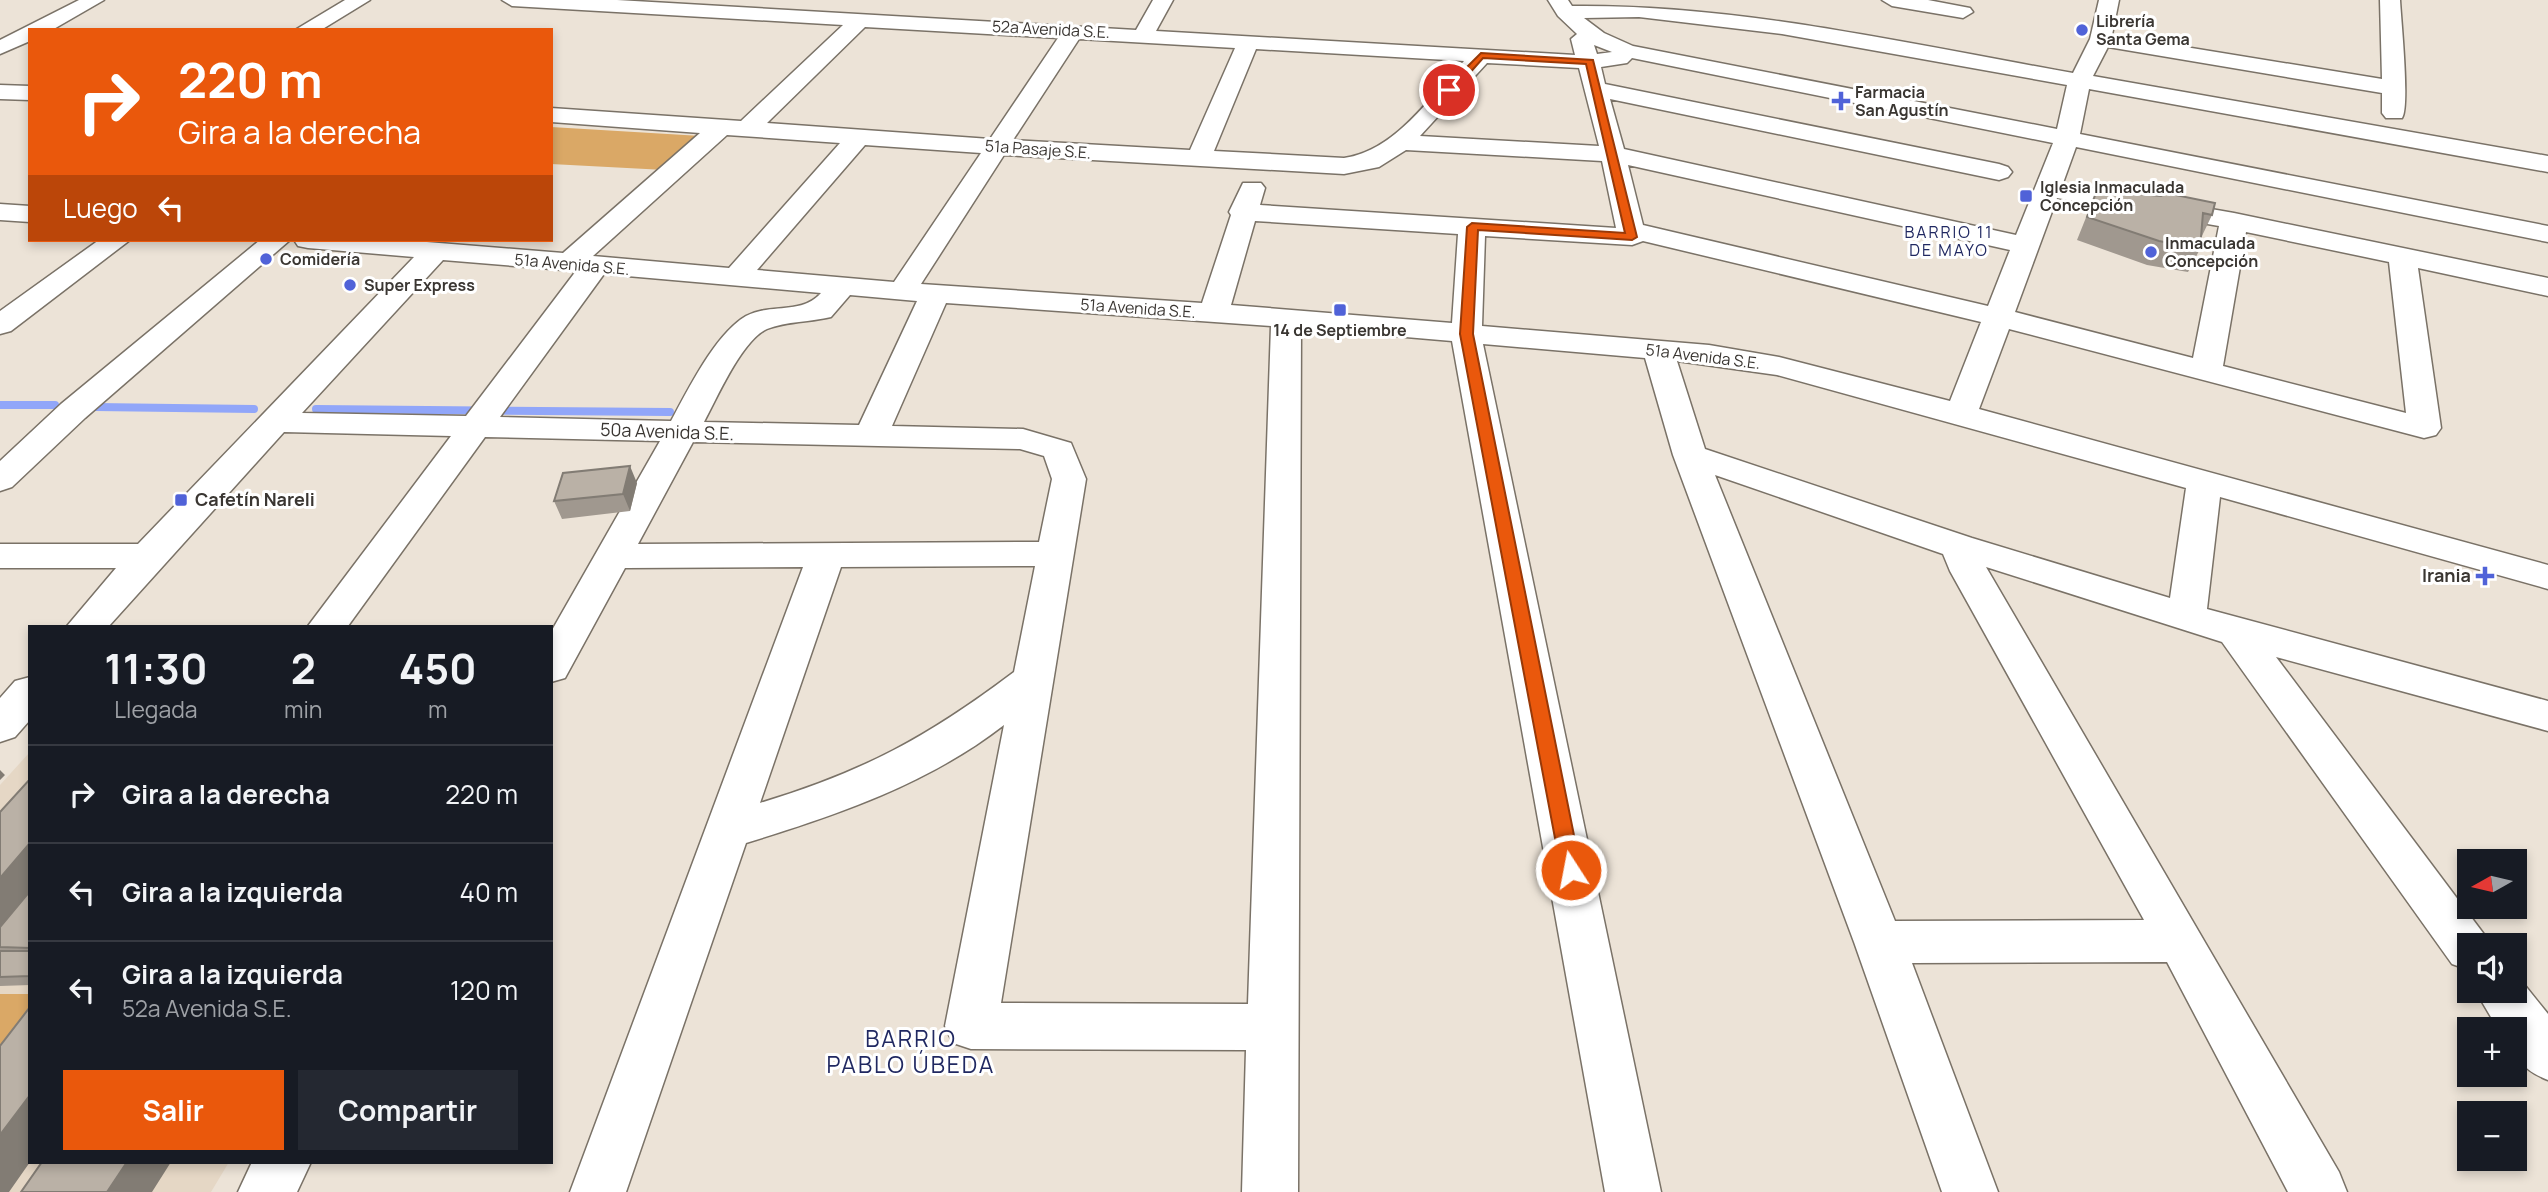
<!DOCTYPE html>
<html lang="es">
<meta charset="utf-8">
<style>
body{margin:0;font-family:Manrope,sans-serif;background:#242831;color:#f1f3f6;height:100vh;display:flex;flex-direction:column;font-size:26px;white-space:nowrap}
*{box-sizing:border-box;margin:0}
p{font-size:23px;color:#9ea1a6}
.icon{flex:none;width:38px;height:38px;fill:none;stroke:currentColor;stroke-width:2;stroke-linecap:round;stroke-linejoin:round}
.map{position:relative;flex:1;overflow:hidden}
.details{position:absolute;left:28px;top:625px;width:525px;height:539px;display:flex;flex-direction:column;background:#171b24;border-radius:0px;box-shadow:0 4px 10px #0003}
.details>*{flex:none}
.banner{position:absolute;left:28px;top:28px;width:525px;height:214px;border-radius:0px;box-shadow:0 4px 10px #0003;background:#ea580c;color:#fff;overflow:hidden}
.needle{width:46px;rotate:262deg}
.fabs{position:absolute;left:2457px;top:849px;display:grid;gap:14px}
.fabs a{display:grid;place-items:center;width:70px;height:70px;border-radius:0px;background:#171b24;box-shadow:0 4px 10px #0003;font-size:35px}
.pin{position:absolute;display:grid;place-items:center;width:60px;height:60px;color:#fff;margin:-30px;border:4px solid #fff;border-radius:50%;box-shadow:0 2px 7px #0007}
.me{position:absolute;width:77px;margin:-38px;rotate:349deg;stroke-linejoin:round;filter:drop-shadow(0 0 5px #0008)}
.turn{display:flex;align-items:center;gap:24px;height:147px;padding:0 35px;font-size:32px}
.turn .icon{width:91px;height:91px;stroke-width:2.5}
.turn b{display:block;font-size:49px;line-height:60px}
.then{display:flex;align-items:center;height:66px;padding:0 35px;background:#0003;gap:14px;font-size:26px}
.eta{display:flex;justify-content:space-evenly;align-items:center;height:119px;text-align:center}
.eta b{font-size:42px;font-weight:700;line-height:49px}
.cta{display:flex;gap:14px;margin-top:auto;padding:14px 35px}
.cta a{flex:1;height:80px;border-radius:0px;background:#ea580c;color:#fff;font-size:28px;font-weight:700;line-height:80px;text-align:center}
.cta a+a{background:#242831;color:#f1f3f6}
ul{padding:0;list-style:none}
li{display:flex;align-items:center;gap:21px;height:98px;padding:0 35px;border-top:2px solid #363941}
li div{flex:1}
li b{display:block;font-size:26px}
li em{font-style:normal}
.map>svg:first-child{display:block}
.built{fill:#e5d7c5}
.green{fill:#daa866}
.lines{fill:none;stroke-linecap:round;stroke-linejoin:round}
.stream{stroke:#91a6f9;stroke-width:8}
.minor-casing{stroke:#7a7267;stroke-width:3}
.minor{fill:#fff;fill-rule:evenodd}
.wall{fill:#a0988f}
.shaded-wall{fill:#827c74}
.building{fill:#bab1a6;stroke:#827c74;stroke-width:2}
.route{fill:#ea580c;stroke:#983908;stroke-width:2}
.poi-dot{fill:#5062d8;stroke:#fff;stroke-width:2.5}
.labels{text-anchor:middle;stroke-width:6;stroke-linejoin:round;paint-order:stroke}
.far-poi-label{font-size:16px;font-weight:bold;fill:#3a3632;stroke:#fff;text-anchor:start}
.far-street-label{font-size:16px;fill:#3a3632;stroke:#fff}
.far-neighbourhood-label{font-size:16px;letter-spacing:2px;fill:#202861;stroke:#fff}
.street-label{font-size:18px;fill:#3a3632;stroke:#fff}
.poi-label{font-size:18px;font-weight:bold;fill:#3a3632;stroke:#fff;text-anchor:start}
.near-neighbourhood-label{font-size:23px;letter-spacing:2px;fill:#202861;stroke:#fff}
</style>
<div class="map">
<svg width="2548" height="1192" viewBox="0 0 2548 1192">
<rect width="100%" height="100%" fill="#ece3d7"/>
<path class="built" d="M30,752V1162H229L211,1192H0V785Z"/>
<path class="green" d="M551,127L701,136L665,170L551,164Z
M0,994H30V1065L0,1105Z"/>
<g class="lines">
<path class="stream" d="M0,405H55
M95,407L254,409
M316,409L670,412"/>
<g class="minor-casing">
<path id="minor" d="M79,0H104L52,30H30V41L0,54V40Z
M345,0H370L321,30H295Z
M502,0H617L1136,30L1153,0H1173L1156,31L1575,55L1571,39L1577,34L1558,16L1548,0H1568L1572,6C1740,4 1908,44 2073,73L2090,39L2099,0H2119L2112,35L2382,79L2380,0H2400C2401,20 2410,107 2402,118H2386L2382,113V93L2108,47L2093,76L2548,156V172L2089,89L2080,134L2548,226V242L2076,147L2063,183L2234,213L2548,278V296L2418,268L2441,428L2436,435L2424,438L2009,329L1979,409L2548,565V589L2220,497L2207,609L2548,701V731L2276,657L2492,945H2469V970L2452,964L2222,642L1986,567L2339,1172L2347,1192H2288L2167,962L1912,963L1998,1192H1942L1854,942L1673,455L1645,358L1483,344L1661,1192H1605L1452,341L1301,328L1298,1192H1242L1246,1050L971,1049L953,1043L945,1026L1004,725C928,784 837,815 746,843L626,1192H570L803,567L625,568L565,678L551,682V632L660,441L485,437L348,626H308L451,436L284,432L109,626H67L116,568H0V544H138L414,257L308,248L298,246L294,240H402L563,253L700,133L551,122V108L741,121L843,25L512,6ZM1639,17L1782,34L2067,85L2057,129L1633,46L1604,33L1584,18ZM865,27L1058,38L990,139L767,123ZM1079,39L1235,48L1190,150L1013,140ZM1594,45L1612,52L1597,54ZM1256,49L1464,61C1430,97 1395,151 1344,158L1214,151ZM1632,58L2053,143L2016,235L1624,149L1610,99L1999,180L2008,177L2012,172L2008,167L1999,164L1605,84L1601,67L1627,63ZM1487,63L1579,68L1599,146L1420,136ZM727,135L840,143L729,268L593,256ZM865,145L981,153L894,282L757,270ZM1406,150L1602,161L1616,228L1260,205L1265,188L1261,183H1243L1229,212L1231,215L1202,303L921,284L1004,155L1344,174L1379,167ZM1628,165L2010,250L1988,306L1643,225ZM2057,198L2219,226L2193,358L2015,312ZM1255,221L1458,234L1452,323L1231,305ZM2246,232L2389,262L2406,413L2223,366ZM1485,236L1632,245L1643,241L1981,322L1950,401L1779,357L1709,345L1482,326ZM443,260L576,271L466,416L302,413ZM604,274L821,293C802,315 770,303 746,316C715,334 688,390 671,421L500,417ZM850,295L917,301L859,425L704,422C717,398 742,340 767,329C786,321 812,322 831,317ZM946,303L1271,326L1248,1004L1001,1003L1086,479L1071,443L1023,429L892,426ZM1677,361L1777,375L2186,488L2170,598L1972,538L1705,449ZM693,442L1020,449L1044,456L1052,479L1039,542L638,544ZM1715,475L1943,554L1950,571L2144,920L1895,921ZM1035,566L1014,672C928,737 863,772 760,803L841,567Z
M1882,0H1928L1970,8L1973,12L1963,18L1892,6Z
M0,85L30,86V100L0,99Z
M0,204L30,206V222L0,220Z
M99,240H130L11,331L0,334V311Z
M260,240H290L85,418L12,487L0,491V461L61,404Z
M30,677V720L15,737L0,742V698L15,681Z
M2515,973L2548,1014V1080C2520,1069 2515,1058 2515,1029H2498L2475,990H2515Z
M252,1162H311L297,1192H238Z"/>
</g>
<use href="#minor" class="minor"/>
</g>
<path class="wall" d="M2097,190L2212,215L2201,238L2200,249L2188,272L2147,265L2077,240Z
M637,483L630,511L562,519L554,501Z
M30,779V985L0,986V812Z"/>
<path class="shaded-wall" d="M630,466L637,483L630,511L623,494Z
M0,770L5,775L0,780Z
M30,843V901L0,937V878Z
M30,1095V1162L9,1192H0V1135Z
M127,1162H171L152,1192H107Z"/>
<path class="building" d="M2097,190L2161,196L2166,193L2215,203L2212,215L2203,213L2200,249L2159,241L2087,217Z
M630,466L623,494L554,501L563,473Z
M30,779V843L0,878V812Z
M30,891V948L0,947V927Z
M0,951H30V976L0,977Z
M30,1007V1095L0,1135V1046Z
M42,1162H127L107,1192H21Z"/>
<path class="route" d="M1481,53L1593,60L1637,237L1632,240L1478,230L1473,334L1581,870L1578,876H1564L1561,870L1460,334L1467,227L1472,223L1625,233L1586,64L1483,58L1453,92H1446V88Z"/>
<g class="poi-dot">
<circle cx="2082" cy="30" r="7"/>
<path d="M1837.5 90.5h7v7h7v7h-7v7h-7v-7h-7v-7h7z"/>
<rect x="2019" y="189" width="14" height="14" rx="3.5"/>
<circle cx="2151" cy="252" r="7"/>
<circle cx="266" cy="259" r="7"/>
<circle cx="350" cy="285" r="7"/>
<rect x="1333" y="303" width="14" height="14" rx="3.5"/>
<rect x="174" y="493" width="14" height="14" rx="3.5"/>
<path d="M2481.5 565.5h7v7h7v7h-7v7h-7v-7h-7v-7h7z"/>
</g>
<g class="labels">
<g class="far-poi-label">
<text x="2096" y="27">Librería<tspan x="2096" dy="18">Santa Gema</tspan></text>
<text x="1855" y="98">Farmacia<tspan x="1855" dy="18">San Agustín</tspan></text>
<text x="2040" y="193">Iglesia Inmaculada<tspan x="2040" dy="18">Concepción</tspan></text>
<text x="2165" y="249">Inmaculada<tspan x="2165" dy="18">Concepción</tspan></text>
<text x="280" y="265">Comidería</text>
<text x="364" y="291">Super Express</text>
<text x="1340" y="336" text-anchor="middle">14 de Septiembre</text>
</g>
<g class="far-street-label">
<text transform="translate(1051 29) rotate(3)" y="6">52a Avenida S.E.</text>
<text transform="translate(1038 149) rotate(4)" y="6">51a Pasaje S.E.</text>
<text transform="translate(572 264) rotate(5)" y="6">51a Avenida S.E.</text>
<text transform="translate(1138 308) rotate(4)" y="6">51a Avenida S.E.</text>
<text transform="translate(1703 356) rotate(7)" y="6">51a Avenida S.E.</text>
</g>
<g class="far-neighbourhood-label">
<text x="1949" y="238">BARRIO 11<tspan x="1949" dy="18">DE MAYO</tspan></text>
</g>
<g class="street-label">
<text transform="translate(667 432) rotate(2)" y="6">50a Avenida S.E.</text>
</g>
<g class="poi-label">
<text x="195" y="506">Cafetín Nareli</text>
<text x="2471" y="582" text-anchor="end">Irania</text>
</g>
<g class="near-neighbourhood-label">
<text x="911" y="1047">BARRIO<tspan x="911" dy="26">PABLO ÚBEDA</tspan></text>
</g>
</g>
</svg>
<div class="fabs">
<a><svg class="needle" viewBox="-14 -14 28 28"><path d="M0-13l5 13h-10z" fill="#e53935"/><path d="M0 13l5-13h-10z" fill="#9ea1a6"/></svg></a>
<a><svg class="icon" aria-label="sound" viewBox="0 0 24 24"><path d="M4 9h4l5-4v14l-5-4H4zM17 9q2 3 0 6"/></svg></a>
<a>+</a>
<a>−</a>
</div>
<div class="pin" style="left:1449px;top:90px;background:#d93025"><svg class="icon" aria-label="arrive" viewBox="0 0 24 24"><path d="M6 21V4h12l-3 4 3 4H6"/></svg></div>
<svg class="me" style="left:1571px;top:870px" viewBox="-20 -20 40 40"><circle r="17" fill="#ea580c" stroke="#fff" stroke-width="3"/><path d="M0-11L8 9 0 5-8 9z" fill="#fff"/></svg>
<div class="banner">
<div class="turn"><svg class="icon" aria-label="right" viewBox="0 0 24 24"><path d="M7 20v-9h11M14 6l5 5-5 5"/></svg><div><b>220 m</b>Gira a la derecha</div></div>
<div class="then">Luego<svg class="icon" aria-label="left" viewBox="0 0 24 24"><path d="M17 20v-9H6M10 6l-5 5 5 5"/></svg></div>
</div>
<section class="details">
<div class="eta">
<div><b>11:30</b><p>Llegada</p></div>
<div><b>2</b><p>min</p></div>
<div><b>450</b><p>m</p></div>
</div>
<ul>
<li><svg class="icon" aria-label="right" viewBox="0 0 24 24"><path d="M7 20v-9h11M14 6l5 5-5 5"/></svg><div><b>Gira a la derecha</b></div><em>220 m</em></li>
<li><svg class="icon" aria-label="left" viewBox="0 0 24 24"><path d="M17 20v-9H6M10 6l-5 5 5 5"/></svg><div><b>Gira a la izquierda</b></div><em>40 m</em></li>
<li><svg class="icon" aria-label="left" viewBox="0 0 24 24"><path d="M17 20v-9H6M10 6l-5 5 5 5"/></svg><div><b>Gira a la izquierda</b><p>52a Avenida S.E.</p></div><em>120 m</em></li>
</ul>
<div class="cta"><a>Salir</a><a>Compartir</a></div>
</section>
</div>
